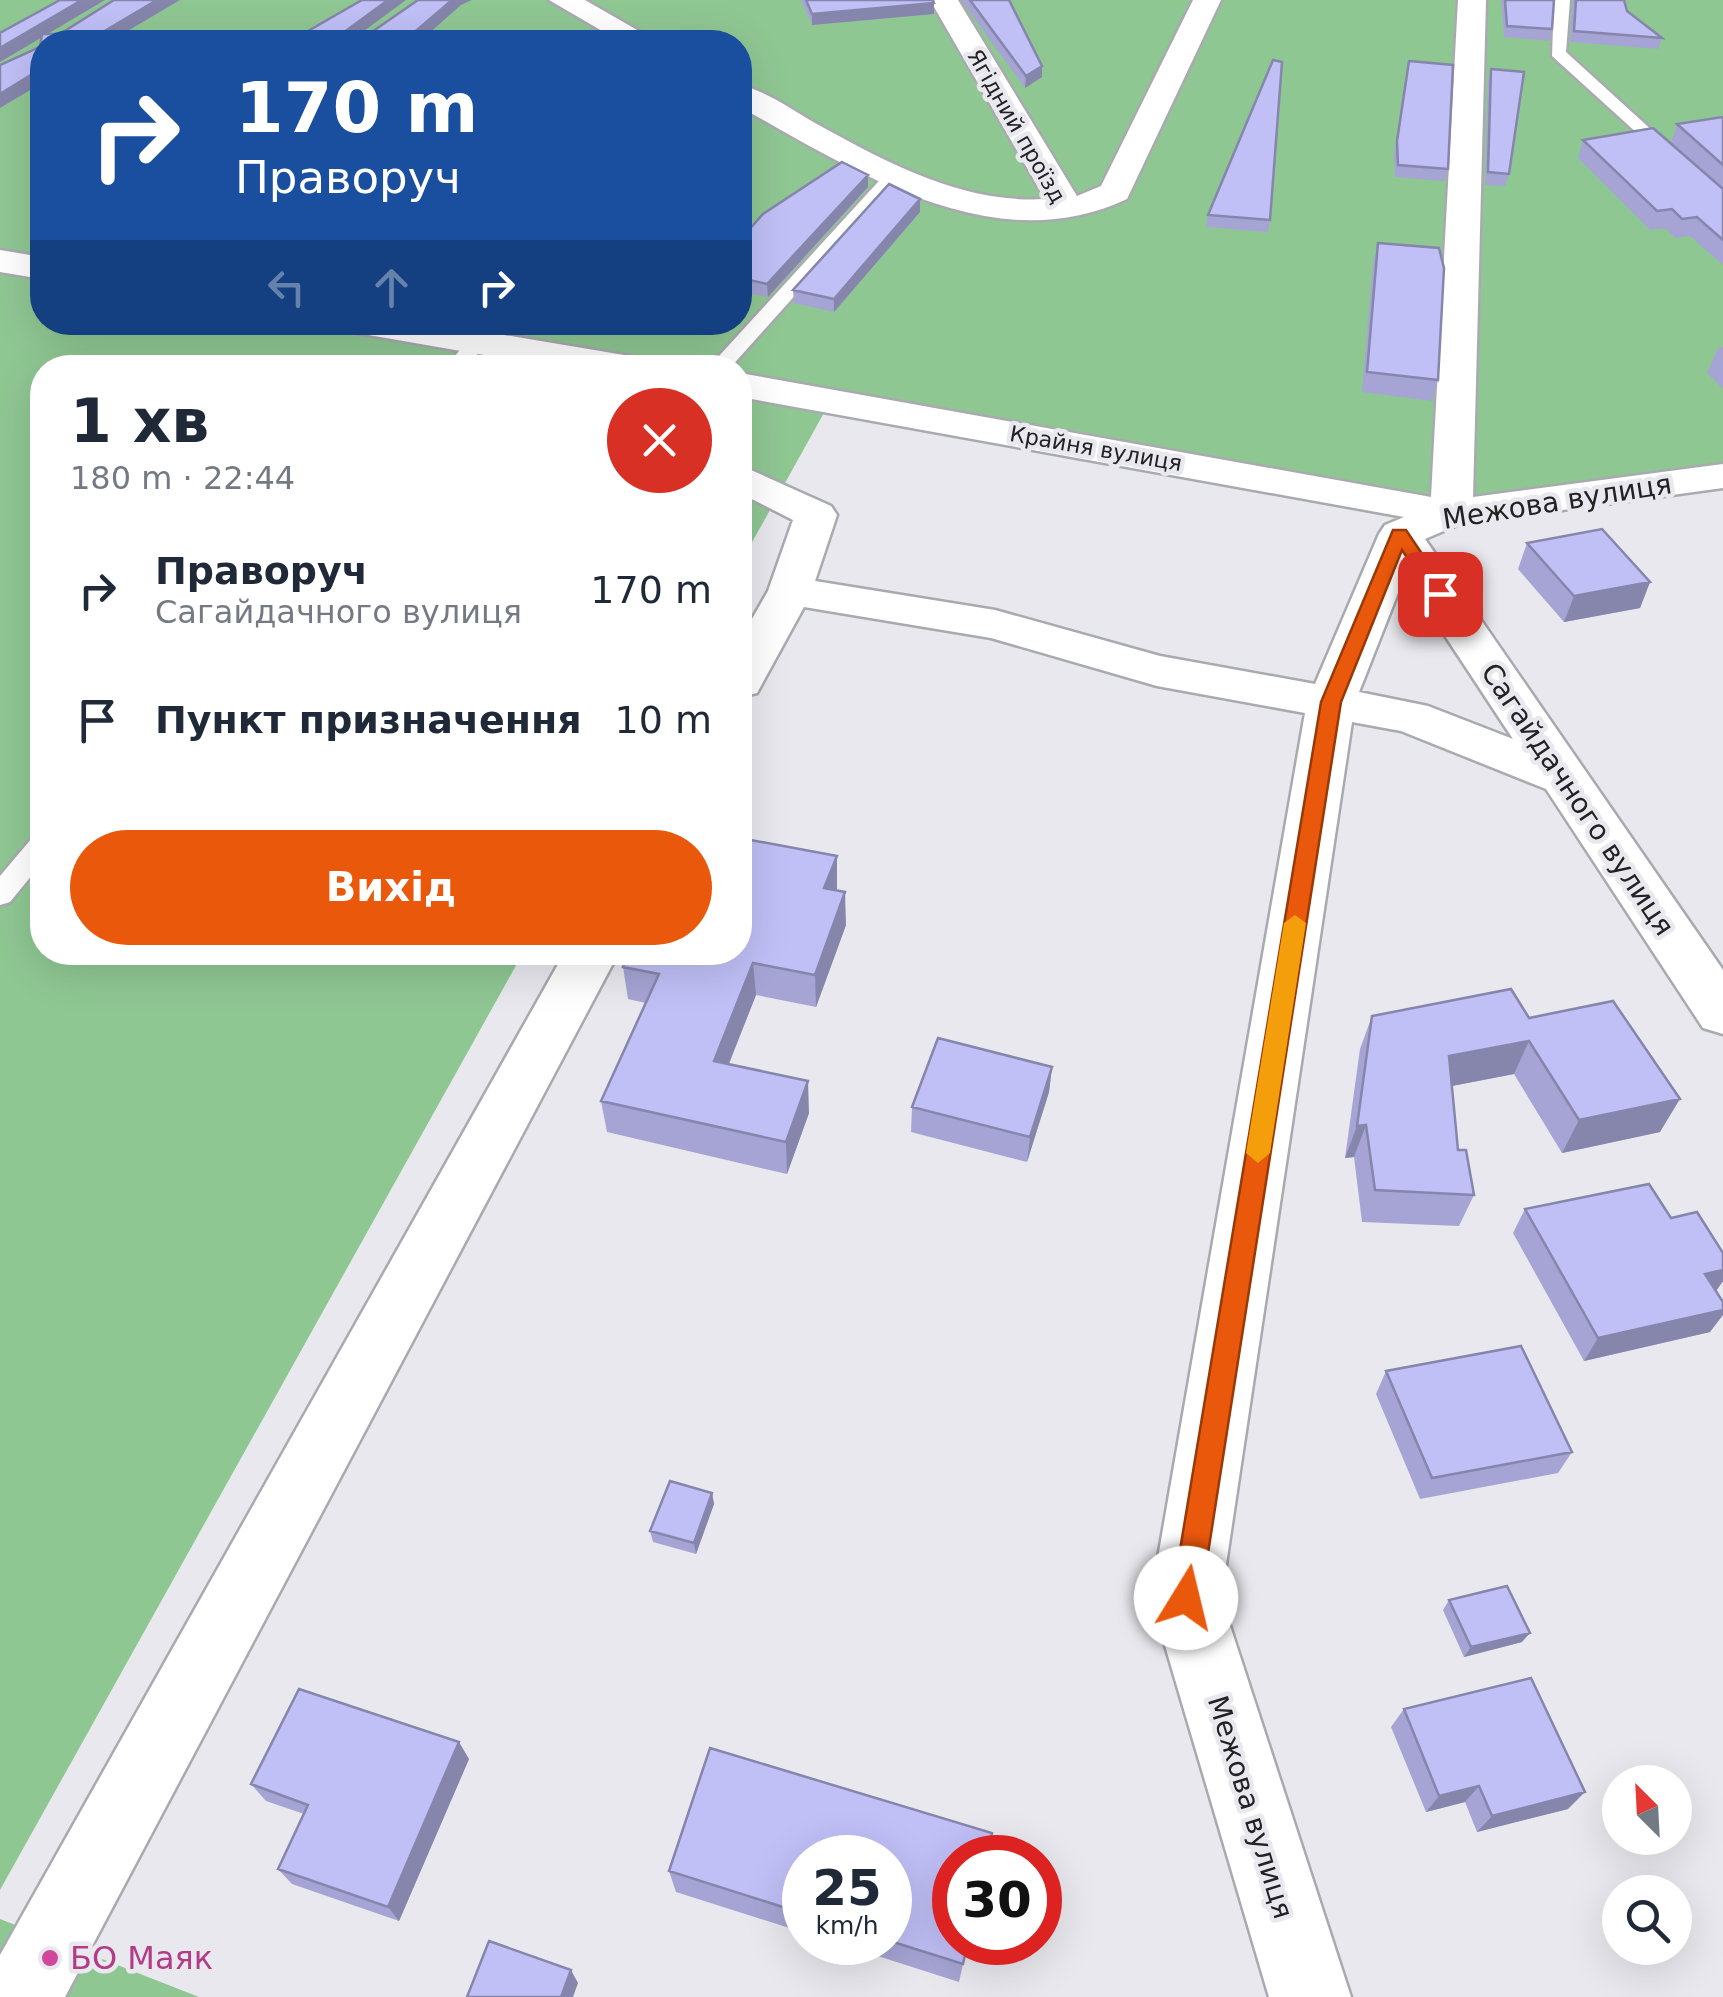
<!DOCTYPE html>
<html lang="uk">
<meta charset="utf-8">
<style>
body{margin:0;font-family:"DejaVu Sans",sans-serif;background:#f6f6f7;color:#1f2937;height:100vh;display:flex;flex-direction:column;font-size:38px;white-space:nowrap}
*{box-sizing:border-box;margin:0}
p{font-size:32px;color:#747a83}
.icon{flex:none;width:55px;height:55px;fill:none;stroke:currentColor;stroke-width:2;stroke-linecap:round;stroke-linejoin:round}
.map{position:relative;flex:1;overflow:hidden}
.sheet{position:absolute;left:30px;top:355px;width:722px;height:610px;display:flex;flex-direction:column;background:#fff;border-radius:40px;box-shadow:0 10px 40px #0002}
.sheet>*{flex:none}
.guide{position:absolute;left:30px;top:30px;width:722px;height:305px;border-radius:40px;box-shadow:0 10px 40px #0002;background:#1a4fa0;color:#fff;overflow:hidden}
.needle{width:65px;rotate:336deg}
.fabs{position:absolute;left:1602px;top:1765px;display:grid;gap:20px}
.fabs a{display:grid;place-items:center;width:90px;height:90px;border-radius:50%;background:#fff;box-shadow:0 10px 40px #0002;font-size:50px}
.speed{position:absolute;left:782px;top:1835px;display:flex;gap:20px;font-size:50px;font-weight:700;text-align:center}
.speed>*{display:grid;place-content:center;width:130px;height:130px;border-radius:50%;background:#fff;box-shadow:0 10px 40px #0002;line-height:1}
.speed small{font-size:25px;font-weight:400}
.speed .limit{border:15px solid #d22;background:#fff;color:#111}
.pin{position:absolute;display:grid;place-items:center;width:85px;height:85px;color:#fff;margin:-42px;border-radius:20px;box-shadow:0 5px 15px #0006}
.me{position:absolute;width:110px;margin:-55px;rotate:9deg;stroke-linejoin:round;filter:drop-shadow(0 0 8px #0008)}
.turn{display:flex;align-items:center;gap:35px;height:210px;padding:0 40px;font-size:45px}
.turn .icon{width:130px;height:130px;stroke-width:2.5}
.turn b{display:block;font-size:70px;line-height:85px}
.lanes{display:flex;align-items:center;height:95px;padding:0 40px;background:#0003;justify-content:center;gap:50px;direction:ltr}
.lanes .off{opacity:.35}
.round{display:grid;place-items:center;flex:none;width:105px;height:105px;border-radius:52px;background:#f6f6f7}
.overview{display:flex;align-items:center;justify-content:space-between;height:170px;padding:0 40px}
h1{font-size:60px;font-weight:800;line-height:75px}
.primary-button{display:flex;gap:20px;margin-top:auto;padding:20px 40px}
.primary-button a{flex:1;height:115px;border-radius:60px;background:#ea580c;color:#fff;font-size:40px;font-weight:800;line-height:115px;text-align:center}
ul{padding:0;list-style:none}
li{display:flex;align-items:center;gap:30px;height:130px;padding:0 40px}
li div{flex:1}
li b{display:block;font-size:38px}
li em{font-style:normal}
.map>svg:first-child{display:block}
.green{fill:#8fc793}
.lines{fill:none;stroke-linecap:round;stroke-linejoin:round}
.service-casing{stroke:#a9aab0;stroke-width:5}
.minor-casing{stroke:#a9aab0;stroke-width:5}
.service{fill:#fff;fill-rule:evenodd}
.minor{fill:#fff;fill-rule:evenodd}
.wall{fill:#a5a4d4}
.shaded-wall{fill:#8686ac}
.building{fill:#c0bff6;stroke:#8686ac;stroke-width:2.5}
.route{fill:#ea580c;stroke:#983908;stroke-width:2.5}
.slow{fill:#f59e0b}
.hotel-dot{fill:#d1479c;stroke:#e8e8ee;stroke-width:4}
.labels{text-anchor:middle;stroke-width:9;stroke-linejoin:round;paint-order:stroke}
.far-street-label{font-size:22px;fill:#222224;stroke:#e8e8ee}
.street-label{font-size:28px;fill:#222224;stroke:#e8e8ee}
.near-hotel-label{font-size:32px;fill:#b23c85;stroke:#e8e8ee;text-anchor:start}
</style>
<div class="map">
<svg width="1723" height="1997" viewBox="0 0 1723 1997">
<rect width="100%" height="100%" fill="#e8e8ee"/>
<path class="green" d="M0,0H1723V476L1451,513L740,385V368H42V952L523,953L0,1890V267L42,274V322H740V42H42V268L0,261Z
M740,387L830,402L740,564Z
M0,1919L199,1997H0Z"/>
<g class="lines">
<g class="service-casing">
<path id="service" d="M1554,0H1570L1566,52L1723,195V211L1552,56Z
M888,171L903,175L730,368H708Z
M476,337L486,343L467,368H445L469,339Z
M42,835V863L10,902L0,905V876L32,838Z"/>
</g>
<g class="minor-casing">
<path id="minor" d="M549,0H585L658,42H621Z
M930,0H958L1077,196L1101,186L1193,0H1221L1127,199C993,262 855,171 740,107V85C766,91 791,109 815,123C886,162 962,204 1045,199Z
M1458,0H1486L1473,497L1723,464V488L1460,524L1425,539L1723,970V1034L1703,1028L1546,789L1401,731L1352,722L1221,1598L1351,1997H1269L1151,1598L1305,713L1157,686L991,638L804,607L757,693L740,697V640L768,591L793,520L740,493V465L831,506L837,515L815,581L995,610L1160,656L1315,684L1379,534L1385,525L1404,517L740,397V373L1431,497ZM1405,575L1513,739L1428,706L1359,692Z
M0,250L42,257V279L0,272Z
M339,322H427L630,356L644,360L649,368H559L357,333L344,330Z
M565,952H619L65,1997H0V1955Z"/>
</g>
<use href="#service" class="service"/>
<use href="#minor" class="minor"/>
</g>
<path class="wall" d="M801,0H933L934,14L812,25Z
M961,0H1009L1042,77L1025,88Z
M1501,0H1554L1552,29L1549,41L1504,37Z
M1573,0H1624L1627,11L1662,38L1658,49L1570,42Z
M1409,61L1448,169L1444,181L1395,177L1394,154Z
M1491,69L1509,174L1505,186L1485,185L1488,81Z
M1723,117V265L1690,236L1675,238L1665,228L1650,230L1578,158L1583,140L1708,176L1671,143L1677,124Z
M868,175V187L768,297L740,291V240Z
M920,212L834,312L794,303L793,290Z
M1208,215L1270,220L1268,232L1206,227Z
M1378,243L1438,380L1432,401L1362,392L1373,263Z
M1723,347V389L1707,373L1718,348Z
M1527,543L1650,582L1640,608L1564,622L1518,569Z
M837,890L846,925L816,1007L756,995L729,1064L809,1113L787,1174L607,1132L601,1101L646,1003L628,999L623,967Z
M1372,1016L1529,1018L1660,1132L1562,1153L1514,1074L1452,1086L1458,1150L1474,1195L1459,1226L1362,1222L1354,1157L1345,1158L1360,1049Z
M1052,1067L1049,1092L1027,1162L911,1132L912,1107Z
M1525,1209L1671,1218L1723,1253V1281L1716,1291L1710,1332L1584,1361L1513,1233Z
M1386,1371L1572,1452L1558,1473L1420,1499L1376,1394Z
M712,1493L714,1504L696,1554L653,1542L650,1531Z
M1449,1600L1522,1642L1464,1657L1443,1610Z
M1404,1709L1568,1809L1477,1832L1465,1802L1426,1812L1391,1727Z
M710,1748L992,1833L987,1858H955V1942H968L959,1982L834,1942H890V1858H805V1933L676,1892L669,1871Z
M469,1759L399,1921L292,1884L278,1869L304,1814L266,1801L251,1784Z"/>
<path class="shaded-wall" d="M82,0H105L0,62V48Z
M157,0H180L109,42H86Z
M388,0H406L349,42L347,30Z
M452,0H472L461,5L419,42H403Z
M934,3V14L812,25V14Z
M1042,66V77L1025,88L1026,76Z
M42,68V83L0,108V94Z
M868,175V187L768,297L767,284Z
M920,199V212L834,312V299Z
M1650,582L1640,608L1564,622L1574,596Z
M837,856V889L825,921L824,888Z
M845,892L846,925L816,1007L815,975Z
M753,963L756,995L717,1093L714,1061Z
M1529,1041L1514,1074L1436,1089L1449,1056Z
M1052,1067L1049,1092L1027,1162L1030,1137Z
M808,1081L809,1113L787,1174L786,1142Z
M1680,1099L1660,1132L1562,1153L1579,1120Z
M1366,1125L1354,1157L1345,1158L1357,1126Z
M1723,1270V1281L1716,1291L1705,1274Z
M1723,1310V1315L1710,1332L1584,1361L1598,1338Z
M712,1493L714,1504L696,1554L694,1543Z
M1530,1633L1522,1642L1464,1657L1471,1647Z
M459,1742L469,1759L399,1921L388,1907Z
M1479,1786L1465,1802L1426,1812L1439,1796Z
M1585,1792L1568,1809L1477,1832L1492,1816Z
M571,1970L578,1983L573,1997H561Z"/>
<path class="building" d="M60,0H82L0,48V33Z
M114,0H157L86,42H42V68L0,94V65L40,47L42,34H60Z
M362,0H388L347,30L369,34L418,0H452L403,42H289Z
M806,0H933L934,3L812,14Z
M970,0H1009L1042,66L1026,76Z
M1505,0H1554L1552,29L1507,26Z
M1576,0H1624L1627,11L1662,38L1574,31Z
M1273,60L1282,62L1270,220L1208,215Z
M1409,61L1453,65L1448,169L1398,165L1397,141Z
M1491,69L1524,72L1509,174L1488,172Z
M1723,117V165L1677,124Z
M1653,128L1723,189V240L1697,217L1682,219L1672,209L1657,211L1583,140Z
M842,162L868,175L767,284L740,278V240L763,214Z
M889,184L920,199L834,299L793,290Z
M1378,243L1439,248L1444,268L1438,380L1367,372Z
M1602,529L1650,582L1574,596L1527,543Z
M740,838L837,856L824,888L845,892L815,975L753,963L714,1061L808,1081L786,1142L601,1101L659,974L623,967L630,952H740Z
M1511,989L1529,1018L1613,1001L1680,1099L1579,1120L1529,1041L1449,1056L1458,1150H1466L1474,1195L1375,1190L1366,1125L1357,1126L1372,1016Z
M938,1038L1052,1067L1030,1137L912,1107Z
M1649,1184L1671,1218L1697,1212L1723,1253V1270L1705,1274L1723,1302V1310L1598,1338L1525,1209Z
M1521,1346L1572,1452L1432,1478L1386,1371Z
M670,1481L712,1493L694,1543L650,1531Z
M1507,1586L1530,1633L1471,1647L1449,1600Z
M1531,1678L1585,1792L1492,1816L1479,1786L1439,1796L1404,1709Z
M299,1689L459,1742L388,1907L278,1869L308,1805L251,1784Z
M710,1748L992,1833L987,1858H955V1942H968L963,1964L890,1941V1858H805V1914L669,1871Z
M489,1941L571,1970L561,1997H467Z"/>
<path class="route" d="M1393,530H1406L1449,594L1434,598L1402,550L1341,702L1201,1598L1197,1608L1186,1612L1176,1608L1172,1598L1321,702Z"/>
<path class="slow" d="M1295,915L1306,923L1270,1153L1258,1163L1246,1153L1284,923Z"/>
<circle class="hotel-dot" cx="50" cy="1958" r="10"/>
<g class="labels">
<g class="far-street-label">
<text transform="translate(1017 126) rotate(60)" y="8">Ягідний проїзд</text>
<text transform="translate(1096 448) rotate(10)" y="8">Крайня вулиця</text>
</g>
<g class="street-label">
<text transform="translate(1557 501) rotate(-9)" y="10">Межова вулиця</text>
<text transform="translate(1578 799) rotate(56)" y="10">Сагайдачного вулиця</text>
<text transform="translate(1251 1807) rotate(73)" y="10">Межова вулиця</text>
</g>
<g class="near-hotel-label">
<text x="70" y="1969">БО Маяк</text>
</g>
</g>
</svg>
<div class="fabs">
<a><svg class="needle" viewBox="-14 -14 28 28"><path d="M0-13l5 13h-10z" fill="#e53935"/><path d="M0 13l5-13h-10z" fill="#747a83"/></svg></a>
<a><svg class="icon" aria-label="search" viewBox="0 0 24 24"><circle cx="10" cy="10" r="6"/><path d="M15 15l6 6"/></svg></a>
</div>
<div class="speed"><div>25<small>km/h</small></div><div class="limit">30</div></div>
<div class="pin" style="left:1440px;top:594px;background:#d93025"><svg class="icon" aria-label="arrive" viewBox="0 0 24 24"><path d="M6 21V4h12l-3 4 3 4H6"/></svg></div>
<svg class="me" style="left:1186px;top:1598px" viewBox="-20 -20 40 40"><circle r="19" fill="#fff"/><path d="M0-13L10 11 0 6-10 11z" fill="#ea580c"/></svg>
<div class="guide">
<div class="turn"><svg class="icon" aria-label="right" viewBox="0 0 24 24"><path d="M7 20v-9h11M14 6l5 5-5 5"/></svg><div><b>170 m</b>Праворуч</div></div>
<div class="lanes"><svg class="icon off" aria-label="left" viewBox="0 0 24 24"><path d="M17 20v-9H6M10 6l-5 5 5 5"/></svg><svg class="icon off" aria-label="ahead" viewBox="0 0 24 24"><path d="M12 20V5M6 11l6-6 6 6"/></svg><svg class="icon" aria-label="right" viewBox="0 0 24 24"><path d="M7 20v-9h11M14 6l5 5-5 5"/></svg></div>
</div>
<section class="sheet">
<div class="overview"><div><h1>1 хв</h1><p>180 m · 22:44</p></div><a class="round" style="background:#d93025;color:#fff"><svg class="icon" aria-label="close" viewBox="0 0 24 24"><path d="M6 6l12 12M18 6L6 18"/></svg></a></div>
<ul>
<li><svg class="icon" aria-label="right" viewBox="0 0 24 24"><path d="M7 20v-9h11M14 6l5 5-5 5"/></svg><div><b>Праворуч</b><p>Сагайдачного вулиця</p></div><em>170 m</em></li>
<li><svg class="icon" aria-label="arrive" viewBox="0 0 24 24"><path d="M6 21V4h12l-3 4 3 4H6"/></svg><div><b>Пункт призначення</b></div><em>10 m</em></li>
</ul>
<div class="primary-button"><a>Вихід</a></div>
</section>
</div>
